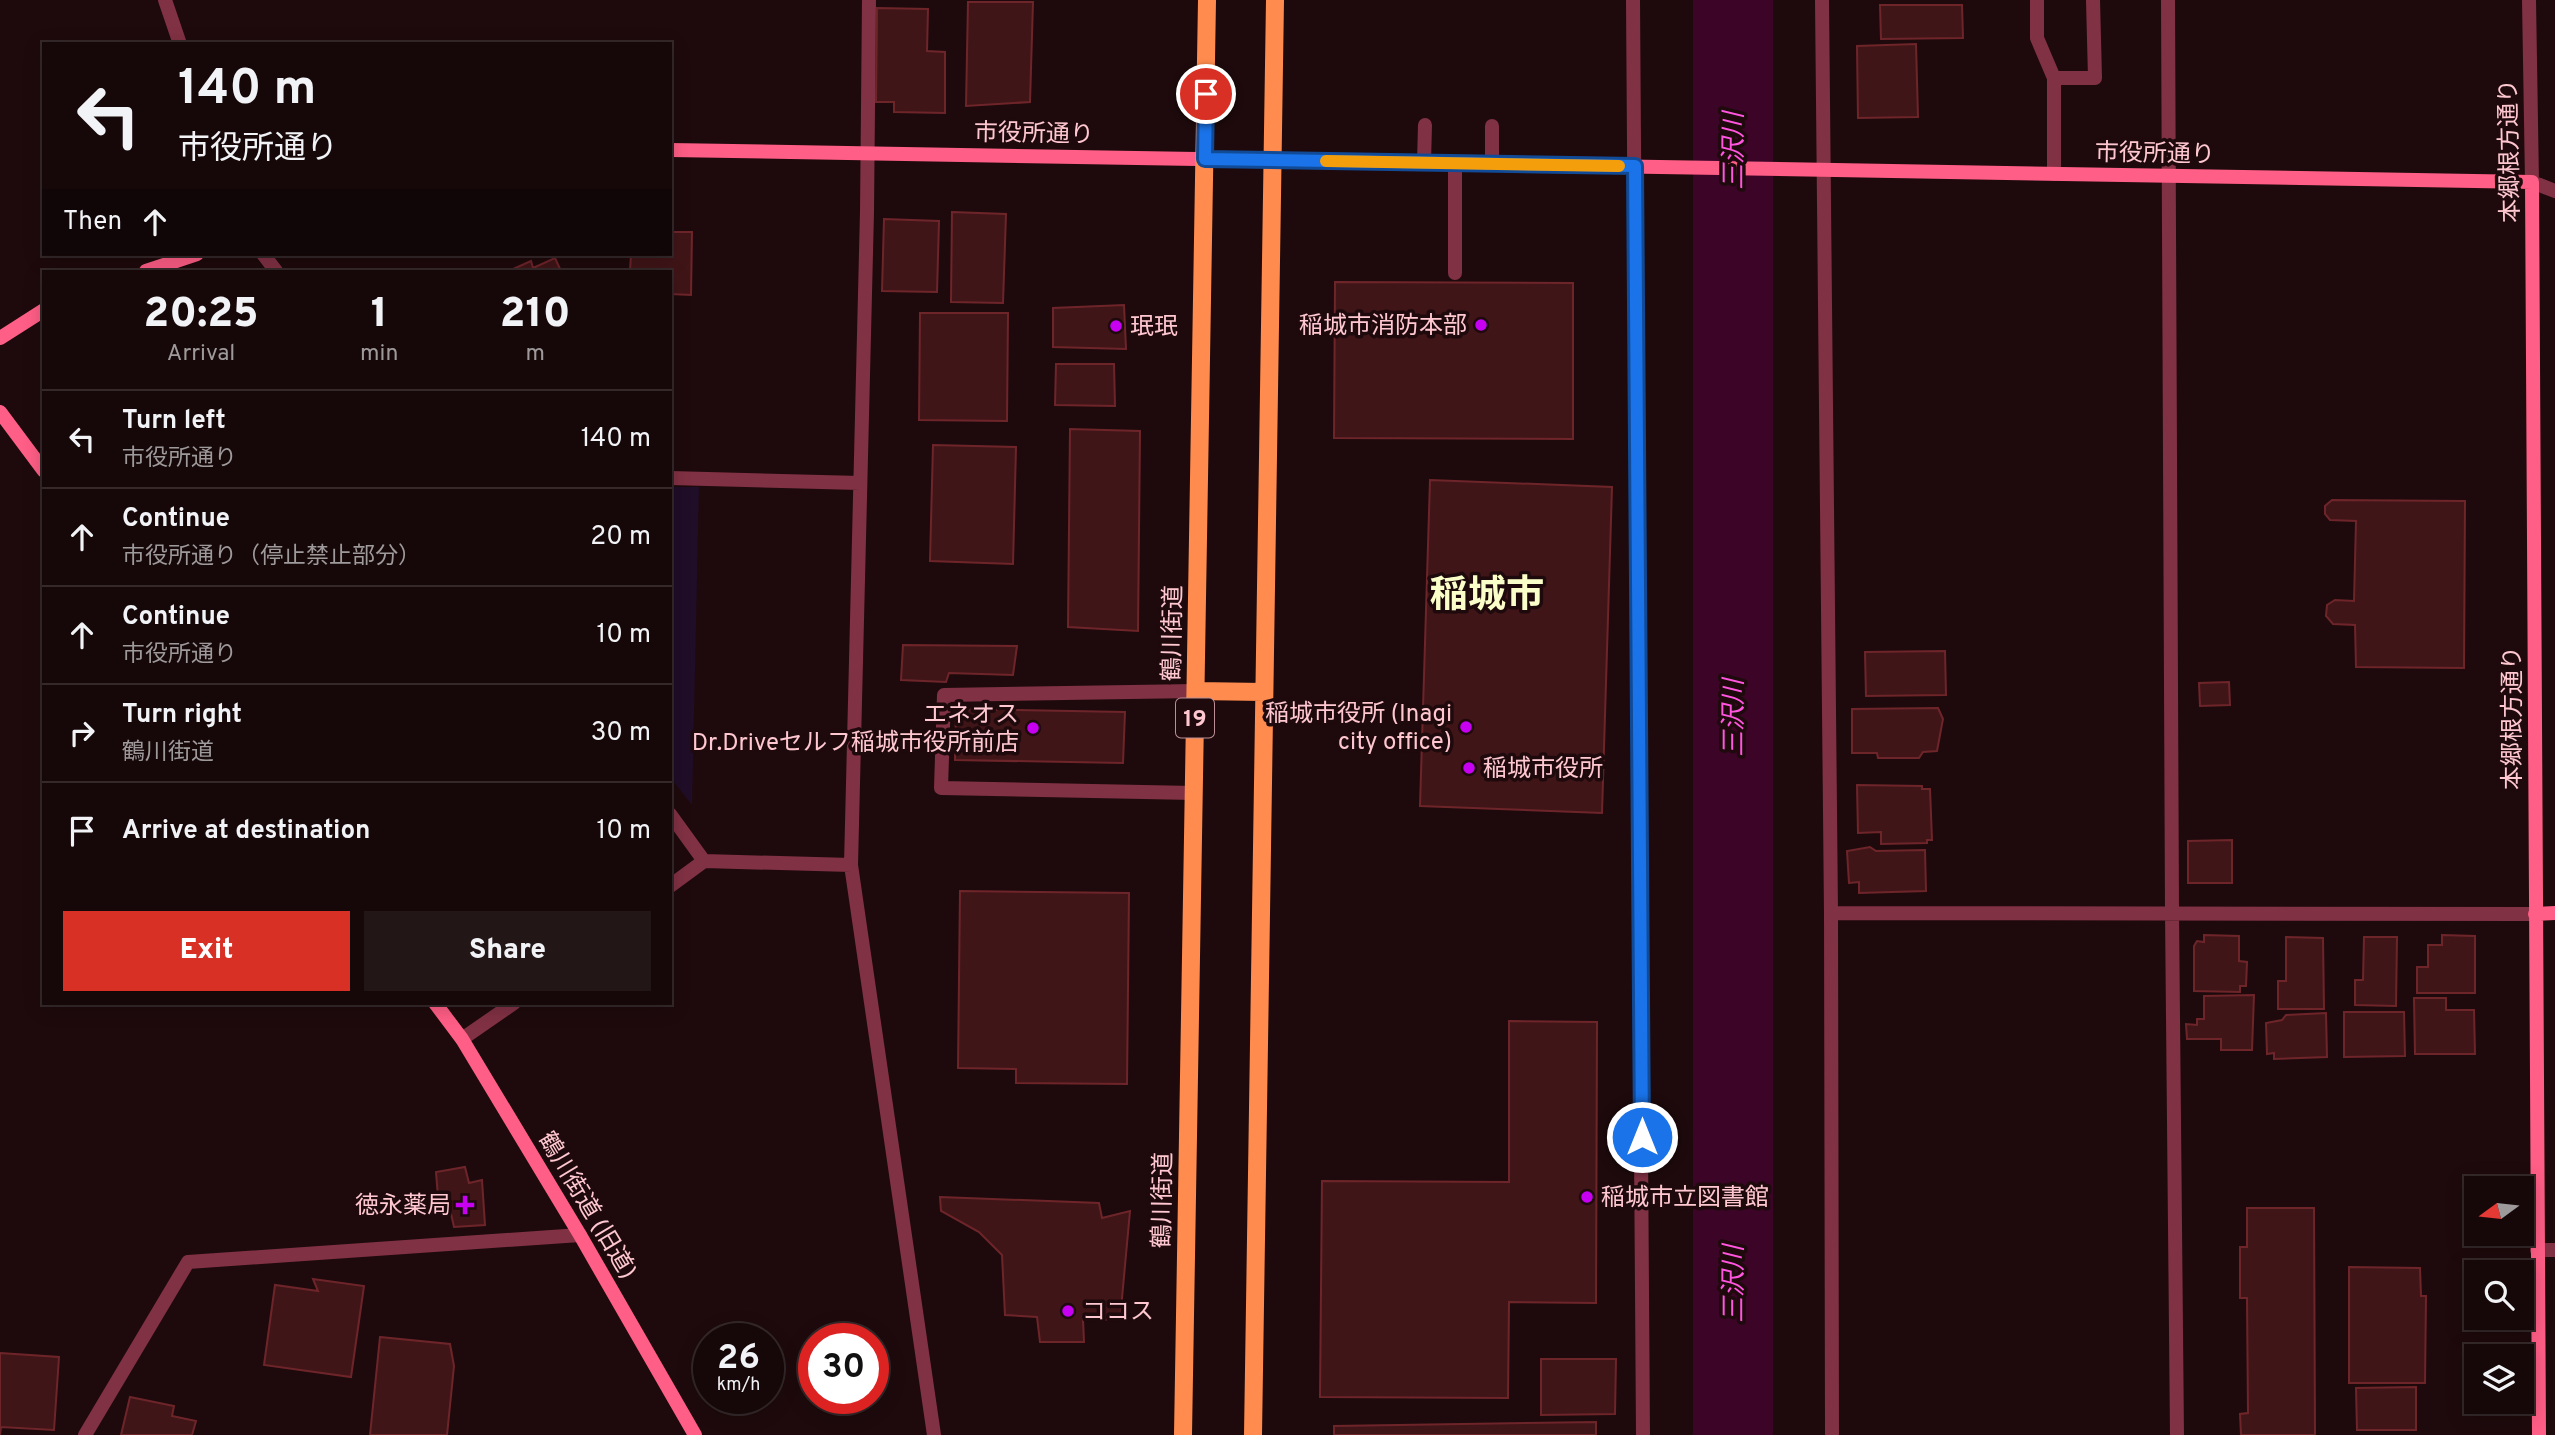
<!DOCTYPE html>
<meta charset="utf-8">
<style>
body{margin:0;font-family:Overpass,"Noto Sans JP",sans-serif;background:#231617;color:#f1f3f6;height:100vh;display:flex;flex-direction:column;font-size:26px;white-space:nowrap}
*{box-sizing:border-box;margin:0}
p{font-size:23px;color:#9e9a9c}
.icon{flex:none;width:38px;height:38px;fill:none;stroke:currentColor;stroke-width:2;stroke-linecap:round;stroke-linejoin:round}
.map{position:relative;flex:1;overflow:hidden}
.side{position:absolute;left:42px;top:270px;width:630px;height:735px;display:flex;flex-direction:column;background:#160809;border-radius:0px;box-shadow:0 4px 18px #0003,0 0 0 2px #35292a}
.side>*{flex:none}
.guide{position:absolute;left:42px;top:42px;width:630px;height:214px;border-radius:0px;box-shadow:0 4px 18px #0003,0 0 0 2px #35292a;background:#160809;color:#f1f3f6;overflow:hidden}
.needle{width:46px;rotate:255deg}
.fabs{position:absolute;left:2464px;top:1176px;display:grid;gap:14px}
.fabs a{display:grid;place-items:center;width:70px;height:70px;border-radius:0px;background:#160809;box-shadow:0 4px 18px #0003,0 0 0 2px #35292a;font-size:35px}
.speed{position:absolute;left:693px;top:1323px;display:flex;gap:14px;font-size:35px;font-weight:700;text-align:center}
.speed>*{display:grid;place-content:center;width:91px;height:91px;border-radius:50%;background:#160809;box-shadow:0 4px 18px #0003,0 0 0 2px #35292a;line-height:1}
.speed small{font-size:18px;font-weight:400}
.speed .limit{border:10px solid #d22;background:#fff;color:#111}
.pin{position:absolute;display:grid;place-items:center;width:60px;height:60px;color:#fff;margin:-30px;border:4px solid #fff;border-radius:50%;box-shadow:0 2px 7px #0007}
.me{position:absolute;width:77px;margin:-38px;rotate:0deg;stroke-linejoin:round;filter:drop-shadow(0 0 5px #0008)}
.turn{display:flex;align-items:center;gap:24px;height:147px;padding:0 21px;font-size:32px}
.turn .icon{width:91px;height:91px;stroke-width:2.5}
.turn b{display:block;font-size:49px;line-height:60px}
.then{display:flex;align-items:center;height:66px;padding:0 21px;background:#0003;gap:14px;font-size:26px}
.eta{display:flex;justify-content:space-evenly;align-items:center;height:119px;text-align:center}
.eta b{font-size:42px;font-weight:800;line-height:49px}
.action{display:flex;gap:14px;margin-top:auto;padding:14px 21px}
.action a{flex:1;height:80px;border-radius:0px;background:#d93025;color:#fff;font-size:28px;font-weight:800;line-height:80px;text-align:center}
.action a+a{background:#231617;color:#f1f3f6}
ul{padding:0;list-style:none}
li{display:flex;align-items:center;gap:21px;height:98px;padding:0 21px;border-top:2px solid #35292a}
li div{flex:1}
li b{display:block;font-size:26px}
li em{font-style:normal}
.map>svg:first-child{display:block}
.green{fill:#200d28}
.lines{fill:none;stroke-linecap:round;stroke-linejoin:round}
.river{stroke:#3c0528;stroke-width:80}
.building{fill:#401518;stroke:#6e252a;stroke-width:2}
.lane{stroke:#813144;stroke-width:14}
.street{stroke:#813144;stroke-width:14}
.secondary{stroke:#ff5e86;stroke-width:14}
.primary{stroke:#ff8c4e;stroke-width:18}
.route-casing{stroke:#114b97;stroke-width:18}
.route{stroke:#1a73e8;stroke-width:12}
.slow{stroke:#f59e0b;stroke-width:12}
.poi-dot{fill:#c800f2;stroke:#1e0a0c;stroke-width:2.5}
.labels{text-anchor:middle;stroke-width:7;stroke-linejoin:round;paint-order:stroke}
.shield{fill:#1e0a0c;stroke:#bc8e95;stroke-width:2}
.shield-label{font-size:23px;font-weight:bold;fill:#ffc7d0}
.street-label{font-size:24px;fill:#ffc7d0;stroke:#1e0a0c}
.poi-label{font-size:24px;fill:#ffc7d0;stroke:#1e0a0c;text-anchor:end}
.water-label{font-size:26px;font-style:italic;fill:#ff55df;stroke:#1e0a0c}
.town-label{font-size:38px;font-weight:bold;fill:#faffc9;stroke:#1e0a0c}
</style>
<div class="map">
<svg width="2555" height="1435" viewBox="0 0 2555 1435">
<rect width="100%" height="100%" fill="#1e0a0c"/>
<path class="green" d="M670,487H699L692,805L670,777Z"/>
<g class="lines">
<path class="river" d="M1733,1435V0"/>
</g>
<path class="building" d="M968,2H1033L1030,102L966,106Z
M1880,5H1962L1963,38L1881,39Z
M877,8L928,9L927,51L945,52V113L894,112V102H876Z
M1916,44L1918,117L1858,118L1857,46Z
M952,212L1006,214L1003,303L951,302Z
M884,219L939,221L937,292L882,291Z
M670,232H692L691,295L670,294V271H630L631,254H670Z
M555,258L561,271L511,270L531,261L533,268Z
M1335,282L1573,283V439L1334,438Z
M1124,305L1126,349L1053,347V308Z
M920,313H1008L1007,421L919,420Z
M1056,364H1114L1115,406L1055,405Z
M1070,429L1140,431L1138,631L1068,627Z
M933,445L1016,447L1013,564L930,561Z
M1430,480L1612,487L1602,813L1420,806Z
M2332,500L2465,501L2464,668L2356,667L2355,625L2333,624L2326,616L2327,605L2335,600L2354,601L2356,521L2330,520L2325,514V506Z
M903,645L1017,646L1013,675L949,673L946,682L901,680Z
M1945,651L1946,695L1866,696L1865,652Z
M2229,682L2230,705L2200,706L2199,683Z
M1938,708L1943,719L1937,751L1923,752L1919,758H1878L1877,753H1852V709Z
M956,709L1125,712L1123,763L955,760Z
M1857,785L1922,786V789H1930L1932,840H1927V843L1881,844V832L1858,833Z
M2232,840V883H2188V841Z
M1870,847L1876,851L1925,850L1926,891L1859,893V882L1849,883L1847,851Z
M960,891L1129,893L1127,1084L1016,1083V1069L958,1068Z
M2204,935L2239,936V961L2247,962L2246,986H2240V992L2194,991V946L2197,941L2204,942Z
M2442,935L2475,936V993H2417V967H2428V945H2442Z
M2286,937L2323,938L2324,1009H2278V981H2286Z
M2364,937H2397L2396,1006L2355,1005V980H2363Z
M2254,995L2252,1050H2221V1039H2187L2186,1024L2197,1025V1019H2204V996Z
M2414,998H2446V1010H2474L2475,1054H2415Z
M2344,1012H2404L2405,1056L2344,1057Z
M2326,1013L2327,1057L2274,1059V1053L2267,1054L2266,1023L2282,1020L2286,1015Z
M1509,1021L1597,1022L1596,1303L1509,1302L1508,1398L1320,1397L1322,1181L1509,1182Z
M465,1167L469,1183L482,1180L485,1225L454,1227L447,1196L438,1197L436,1172Z
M940,1197L1099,1203L1102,1218L1130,1211L1120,1320L1083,1319L1084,1342H1040L1037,1317L1005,1315L1002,1255L979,1232L941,1211Z
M2247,1208H2314L2315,1435H2241L2240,1414L2248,1413L2247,1298H2240V1247H2247Z
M2349,1267L2420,1268L2421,1296H2426L2425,1383H2349Z
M313,1279L364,1286L351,1377L264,1365L275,1285L318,1291Z
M380,1337L450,1344L454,1366L447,1435H370Z
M0,1353L59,1357L54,1430L1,1427L0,1435Z
M1541,1359H1616L1615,1414L1541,1415Z
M2416,1387V1430H2357L2356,1388Z
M130,1397L174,1406L172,1416L196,1421L192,1435H121Z
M1596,1422V1435H1334V1426Z"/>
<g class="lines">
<path class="lane" d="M2037,0V38L2054,78V174
M2054,78H2095L2093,0
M1492,126V164
M1424,162L1425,125
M1455,273V163
M1194,793L941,788L944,695L1196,691"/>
<path class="street" d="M165,0L180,44
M869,0L867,212L851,865L934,1435
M1633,0L1643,1435
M1822,0L1831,913L1832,1435
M2168,0L2172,912L2177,1435
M2529,0L2532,182L2555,191
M263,254L276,271
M670,478L860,483
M670,814L704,861
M670,886L704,861L851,865
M1831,913L2535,914
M462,1039L514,1003
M2537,1250H2555
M85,1435L188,1262L580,1235"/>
<path class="secondary" d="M670,150L2532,182L2539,1435
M146,271L197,254
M0,338L44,310
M0,412L44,471
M2535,914L2555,913
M435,1003L462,1039L580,1235L695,1435"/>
<path class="primary" d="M1196,691L1264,692
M1183,1435L1207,0
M1253,1435L1275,0"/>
</g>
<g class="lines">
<g class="route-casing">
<path id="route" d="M1206,94L1205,159L1635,166L1642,1137"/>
</g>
<use href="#route" class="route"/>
<path class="slow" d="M1326,161L1619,166"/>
</g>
<g class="poi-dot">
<circle cx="1481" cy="325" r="7"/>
<circle cx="1116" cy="326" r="7"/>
<circle cx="1466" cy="727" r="7"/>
<circle cx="1033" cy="728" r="7"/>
<circle cx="1469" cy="768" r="7"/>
<circle cx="1587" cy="1197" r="7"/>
<path d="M461.5 1194.5h7v7h7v7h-7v7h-7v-7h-7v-7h7z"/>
<circle cx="1068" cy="1311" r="7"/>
</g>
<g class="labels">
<rect class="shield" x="1176" y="698.5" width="38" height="39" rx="5"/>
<g class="shield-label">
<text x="1195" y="726">19</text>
</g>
<g class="street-label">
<text transform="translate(1034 133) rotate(1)" y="8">市役所通り</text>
<text transform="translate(2509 151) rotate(-91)" y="8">本郷根方通り</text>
<text transform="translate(2155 153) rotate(1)" y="8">市役所通り</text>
<text transform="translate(1172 633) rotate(-89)" y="8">鶴川街道</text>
<text transform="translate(2512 718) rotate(-90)" y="8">本郷根方通り</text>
<text transform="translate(1162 1200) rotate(-89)" y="8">鶴川街道</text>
<text transform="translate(588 1205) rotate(59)" y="8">鶴川街道 (旧道)</text>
</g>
<g class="poi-label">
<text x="1467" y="333">稲城市消防本部</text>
<text x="1130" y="334" text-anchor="start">珉珉</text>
<text x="1452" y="721">稲城市役所 (Inagi<tspan x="1452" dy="28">city office)</tspan></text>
<text x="1019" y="722">エネオス<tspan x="1019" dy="28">Dr.Driveセルフ稲城市役所前店</tspan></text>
<text x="1483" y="776" text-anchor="start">稲城市役所</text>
<text x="1601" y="1205" text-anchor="start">稲城市立図書館</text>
<text x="451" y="1213">徳永薬局</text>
<text x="1082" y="1319" text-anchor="start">ココス</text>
</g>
<g class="water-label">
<text transform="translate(1733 151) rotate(-90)" y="9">三沢川</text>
<text transform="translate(1733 718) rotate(-90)" y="9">三沢川</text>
<text transform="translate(1733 1284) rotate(-90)" y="9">三沢川</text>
</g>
<g class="town-label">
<text x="1487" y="607">稲城市</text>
</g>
</g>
</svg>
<div class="fabs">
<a><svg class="needle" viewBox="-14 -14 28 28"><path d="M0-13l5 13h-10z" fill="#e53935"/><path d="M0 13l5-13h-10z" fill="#9e9a9c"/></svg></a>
<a><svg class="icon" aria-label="search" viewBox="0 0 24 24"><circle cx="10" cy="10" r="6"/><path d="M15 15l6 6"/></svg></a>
<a><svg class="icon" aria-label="layers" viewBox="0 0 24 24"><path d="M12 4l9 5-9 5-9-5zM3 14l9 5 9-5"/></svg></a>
</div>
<div class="speed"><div>26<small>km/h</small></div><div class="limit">30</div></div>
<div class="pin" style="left:1206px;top:94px;background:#d93025"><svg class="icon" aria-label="arrive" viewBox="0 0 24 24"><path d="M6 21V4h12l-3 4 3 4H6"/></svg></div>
<svg class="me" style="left:1642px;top:1137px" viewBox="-20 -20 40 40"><circle r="17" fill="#1a73e8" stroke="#fff" stroke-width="3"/><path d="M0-11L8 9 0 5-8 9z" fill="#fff"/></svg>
<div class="guide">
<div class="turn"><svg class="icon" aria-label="left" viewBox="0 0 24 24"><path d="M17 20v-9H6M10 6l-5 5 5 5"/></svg><div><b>140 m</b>市役所通り</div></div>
<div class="then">Then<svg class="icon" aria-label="ahead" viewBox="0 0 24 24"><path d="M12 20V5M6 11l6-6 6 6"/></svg></div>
</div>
<section class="side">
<div class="eta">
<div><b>20:25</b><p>Arrival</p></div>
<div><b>1</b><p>min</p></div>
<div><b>210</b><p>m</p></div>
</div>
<ul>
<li><svg class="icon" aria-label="left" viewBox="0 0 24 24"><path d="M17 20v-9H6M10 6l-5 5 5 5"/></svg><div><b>Turn left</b><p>市役所通り</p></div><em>140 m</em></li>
<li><svg class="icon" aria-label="ahead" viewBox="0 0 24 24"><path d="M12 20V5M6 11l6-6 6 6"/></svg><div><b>Continue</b><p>市役所通り（停止禁止部分）</p></div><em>20 m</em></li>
<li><svg class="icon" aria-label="ahead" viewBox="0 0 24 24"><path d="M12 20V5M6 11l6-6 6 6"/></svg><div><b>Continue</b><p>市役所通り</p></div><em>10 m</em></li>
<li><svg class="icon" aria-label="right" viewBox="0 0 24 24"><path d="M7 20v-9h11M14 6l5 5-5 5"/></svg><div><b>Turn right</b><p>鶴川街道</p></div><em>30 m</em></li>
<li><svg class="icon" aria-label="arrive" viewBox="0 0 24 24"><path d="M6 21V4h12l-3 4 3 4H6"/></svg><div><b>Arrive at destination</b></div><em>10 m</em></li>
</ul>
<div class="action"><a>Exit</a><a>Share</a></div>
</section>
</div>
